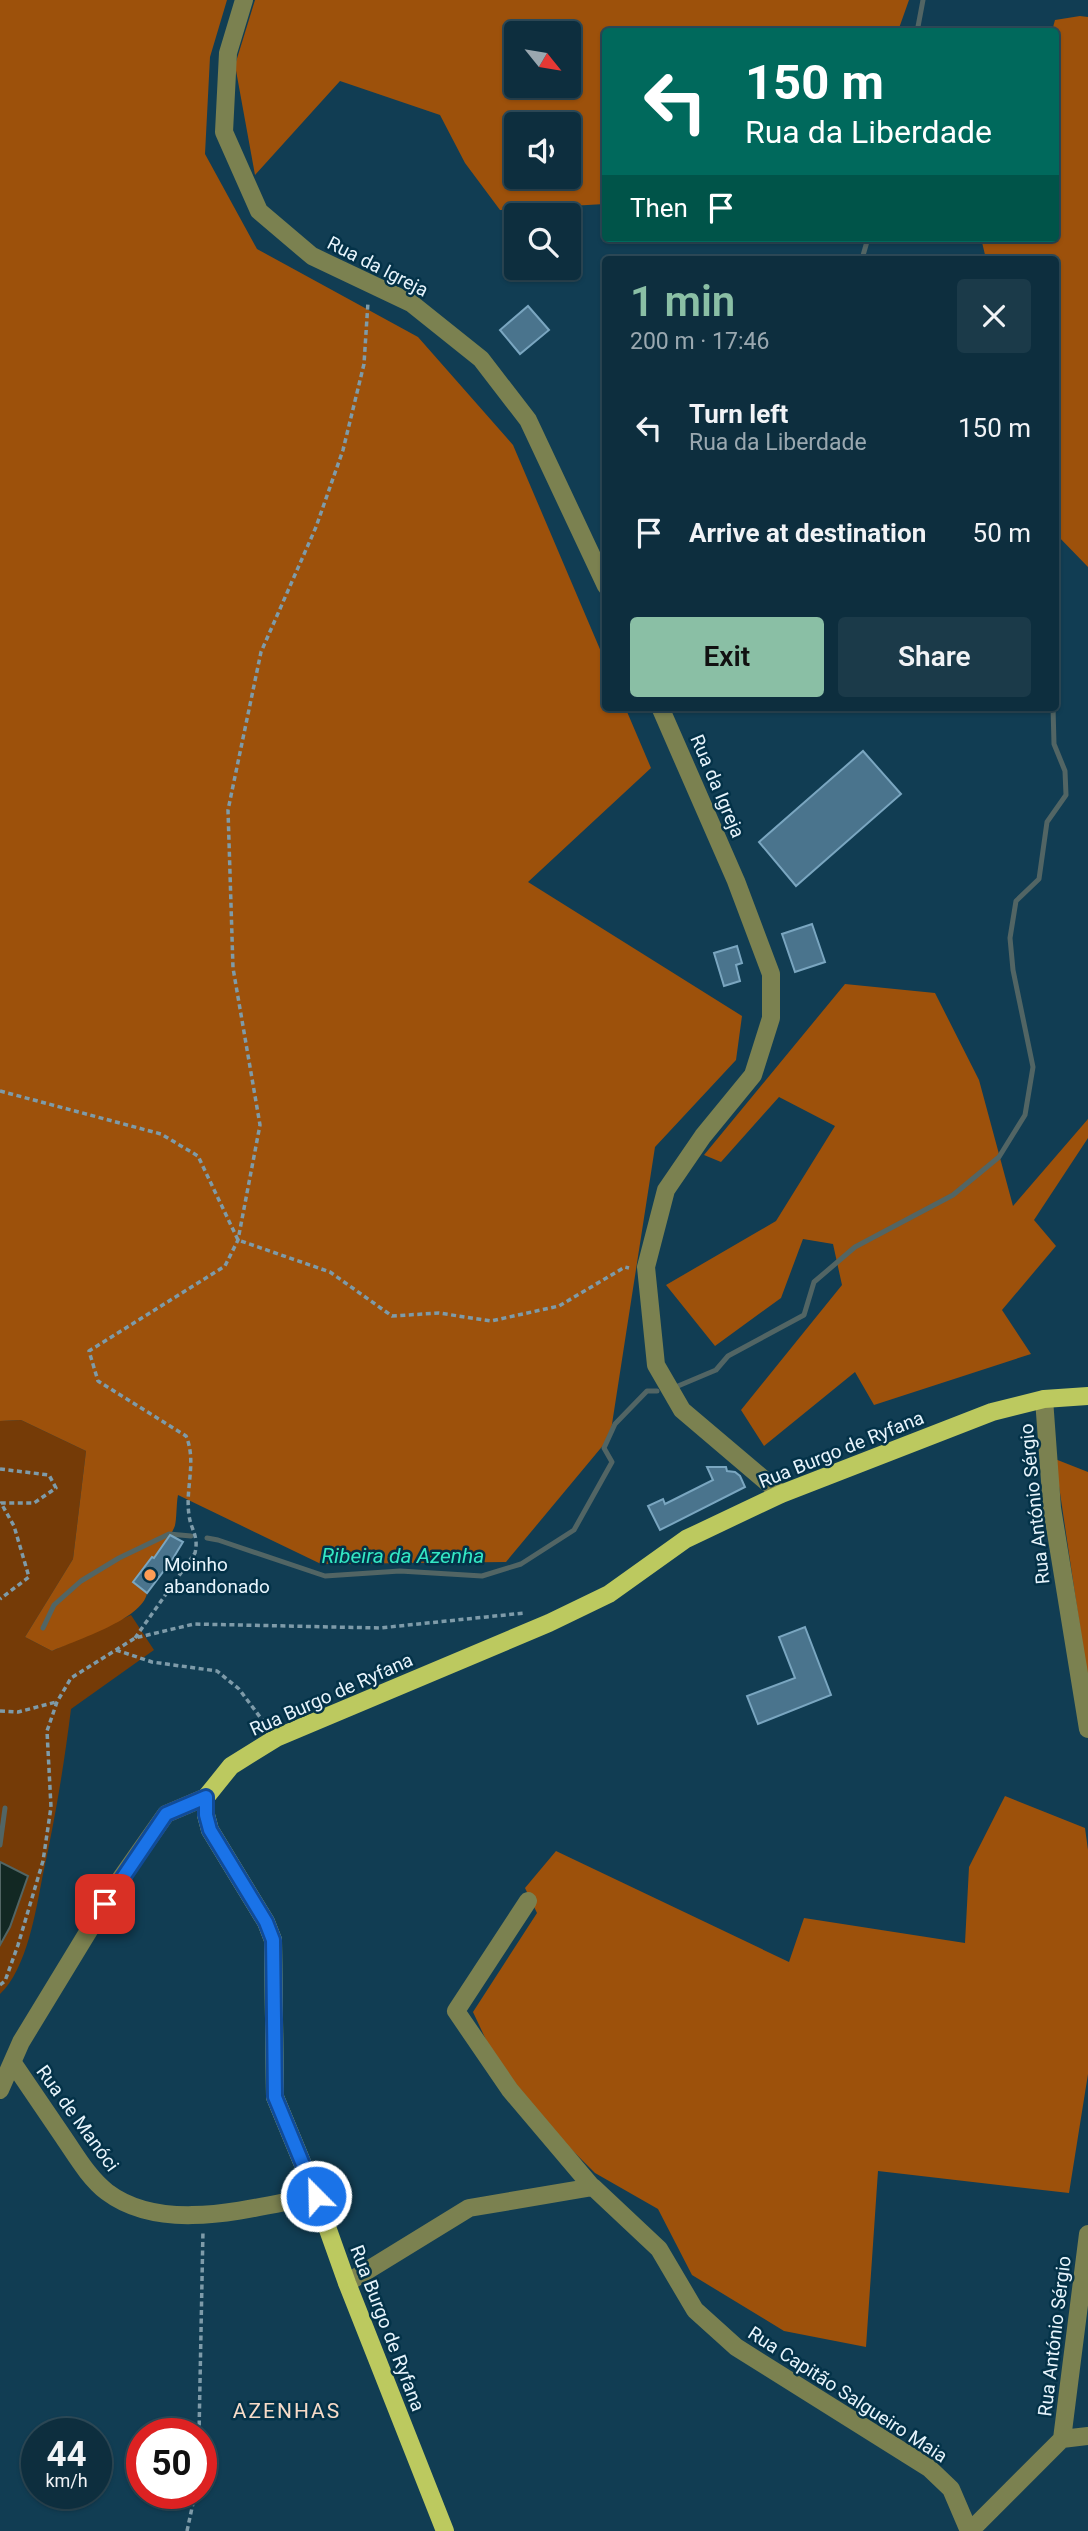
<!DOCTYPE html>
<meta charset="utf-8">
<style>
body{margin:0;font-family:Roboto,sans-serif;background:#1b3a49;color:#f1f3f6;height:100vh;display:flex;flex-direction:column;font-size:26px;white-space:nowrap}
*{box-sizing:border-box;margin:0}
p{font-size:23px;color:#9aa8b0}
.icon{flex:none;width:38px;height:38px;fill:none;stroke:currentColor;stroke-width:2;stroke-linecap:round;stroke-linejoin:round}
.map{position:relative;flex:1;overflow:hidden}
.sheet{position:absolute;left:602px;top:256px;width:457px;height:455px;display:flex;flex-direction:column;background:#0d2e3e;border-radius:7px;box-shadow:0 2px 5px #0004,0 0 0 2px #2d4a58}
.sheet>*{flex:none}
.banner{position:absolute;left:602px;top:28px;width:457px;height:214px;border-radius:7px;box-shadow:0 2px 5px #0004,0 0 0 2px #2d4a58;background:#00695c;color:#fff;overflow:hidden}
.needle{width:46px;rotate:120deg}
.fabs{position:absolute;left:504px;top:21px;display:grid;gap:14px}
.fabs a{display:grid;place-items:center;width:77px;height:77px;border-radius:7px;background:#0d2e3e;box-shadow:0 2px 5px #0004,0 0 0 2px #2d4a58;font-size:35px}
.speed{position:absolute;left:21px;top:2418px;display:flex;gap:14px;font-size:35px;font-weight:700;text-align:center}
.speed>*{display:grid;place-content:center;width:91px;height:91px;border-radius:50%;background:#0d2e3e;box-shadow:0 2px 5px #0004,0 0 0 2px #2d4a58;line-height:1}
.speed small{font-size:18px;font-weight:400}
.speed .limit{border:10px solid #d22;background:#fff;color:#111}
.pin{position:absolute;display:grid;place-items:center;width:60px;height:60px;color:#fff;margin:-30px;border-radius:14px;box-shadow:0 4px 10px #0006}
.me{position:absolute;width:77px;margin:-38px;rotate:337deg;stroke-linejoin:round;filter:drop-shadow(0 0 5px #0008)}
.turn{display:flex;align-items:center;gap:24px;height:147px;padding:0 28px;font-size:32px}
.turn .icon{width:91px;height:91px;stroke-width:2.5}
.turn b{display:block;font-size:49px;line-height:60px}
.then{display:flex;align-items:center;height:66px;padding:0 28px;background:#0003;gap:14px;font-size:26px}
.round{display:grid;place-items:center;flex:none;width:74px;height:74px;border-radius:7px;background:#1b3a49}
.overview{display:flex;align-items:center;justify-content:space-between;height:119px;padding:0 28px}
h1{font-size:42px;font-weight:600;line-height:52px;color:#8abfa5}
.cta{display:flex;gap:14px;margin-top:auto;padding:14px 28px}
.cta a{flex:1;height:80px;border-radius:7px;background:#8abfa5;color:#111;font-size:28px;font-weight:600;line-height:80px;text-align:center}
.cta a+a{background:#1b3a49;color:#f1f3f6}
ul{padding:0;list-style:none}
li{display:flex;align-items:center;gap:21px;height:105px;padding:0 28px}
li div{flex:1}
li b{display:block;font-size:26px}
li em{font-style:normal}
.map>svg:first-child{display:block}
.green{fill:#753b07}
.forest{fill:#9d510b;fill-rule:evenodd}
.water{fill:#122823;stroke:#526564;stroke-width:2}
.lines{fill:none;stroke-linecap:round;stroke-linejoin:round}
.stream{stroke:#526564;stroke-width:5}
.building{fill:#4a748d;stroke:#7aa6c0;stroke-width:2}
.path{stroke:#7e9ba9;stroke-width:3.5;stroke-dasharray:5 3.5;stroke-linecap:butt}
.minor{stroke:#7b8150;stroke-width:18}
.major{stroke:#bcc95f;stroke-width:18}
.route-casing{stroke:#114b97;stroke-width:18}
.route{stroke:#1a73e8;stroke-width:12}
.poi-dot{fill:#fd9c55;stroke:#043248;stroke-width:2.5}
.labels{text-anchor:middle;stroke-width:5;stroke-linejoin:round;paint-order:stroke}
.street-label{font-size:19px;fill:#e7f4fc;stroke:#043248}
.poi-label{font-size:19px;fill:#e7f4fc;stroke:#043248;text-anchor:start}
.water-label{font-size:21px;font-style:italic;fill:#33e7c3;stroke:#043248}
.neighbourhood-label{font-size:21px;letter-spacing:2px;fill:#f7dbc8;stroke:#043248}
</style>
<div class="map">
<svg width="1088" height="2531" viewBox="0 0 1088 2531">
<rect width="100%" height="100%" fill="#113d53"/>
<path class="green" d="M21,1420L86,1451L73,1559L25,1637L52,1651L131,1615L154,1650L71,1709C64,1766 55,1819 43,1874C36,1910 27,1969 0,1994V1421Z"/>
<path class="forest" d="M0,0H227L210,57L205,154L257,249L418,337L513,445L605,661L606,707H625L651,768L528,882L742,1016L736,1060L655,1147L610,1437L506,1562L321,1564L178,1495C176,1505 177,1523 174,1528C166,1548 146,1564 133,1581L147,1593C143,1619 76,1640 52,1651L25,1637L73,1559L86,1451L21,1420L0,1421Z
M255,0H909L898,31L606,32L605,204L500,210L465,163L440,115L340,81L255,175L235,65ZM516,33H569V86H516ZM516,124H569V177H516Z
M1080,16L1088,17V567L1055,533V427L1059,409L1055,396V259H986L981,238H1055V32L1052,31L1055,20Z
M845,984L935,993L979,1080L1013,1206L1088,1119V1138L1034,1220L1056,1246L1002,1310L1031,1354L874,1405L855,1372L764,1446L741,1410L842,1285L833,1244L803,1239L781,1298L715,1346L666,1285L776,1221L835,1126L779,1097L721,1162L704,1155Z
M1055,1459L1088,1472V1682Z
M1005,1796L1085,1828L1088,1850V2074L1069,2193L878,2171L866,2347L784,2331L692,2275L658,2209L595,2173L542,2120L495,2059L473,2012L537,1913L525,1888L556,1851L789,1962L804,1918L965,1943L969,1867Z"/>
<path class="water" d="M0,1862L28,1876L10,1927L0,1945Z"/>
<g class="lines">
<path class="stream" d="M917,32L923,0
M862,259L868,238
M678,1386L716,1370L728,1356L804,1315L814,1282L855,1247L953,1195L999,1157L1025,1115L1033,1067L1013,970L1010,938L1016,901L1039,879L1047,822L1066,795L1065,771L1054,744L1053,707
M207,1538L218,1540L325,1576L400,1571L482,1576L521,1564L574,1530L612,1462L604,1448L615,1424L647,1391H657
M43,1628L54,1605L81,1581L119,1558L169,1534L191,1536
M0,1845L5,1808"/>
</g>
<path class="building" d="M528,306L549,330L520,354L500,330Z
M863,751L901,794L796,886L759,842Z
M812,924L825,962L795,972L782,934Z
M737,946L742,963L736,965L740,981L724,986L714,953Z
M707,1467H726L727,1471L735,1472L740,1476L745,1487L660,1530L648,1506L663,1499L665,1504L713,1480Z
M170,1535L183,1542L172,1560L147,1593L133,1582L152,1557L154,1558Z
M805,1627L831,1695L758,1724L747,1696L795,1678L779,1637Z"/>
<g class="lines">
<path class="path" d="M0,1091L161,1134L198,1156L238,1240L330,1272L392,1316L439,1313L491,1321L559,1306L625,1267L629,1268
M0,1469L49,1475L56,1488L34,1503H1L14,1526L29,1577L0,1599
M135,1638L195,1553C199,1535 191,1531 189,1515C185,1488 197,1462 186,1436L98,1381L89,1351L225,1266L238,1240L260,1125L233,968L228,810L261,652L316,527L343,450L364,364L368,302
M116,1650L152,1662L217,1671L239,1689L266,1725
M0,1711L18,1712L56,1702
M0,1985L5,1981L18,1945L43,1861L51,1807L47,1731L57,1702L71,1678L135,1638L194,1624L380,1628L524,1613
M199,2434L203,2230
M187,2531L195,2494"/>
<path class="minor" d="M244,0L228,53L224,132L259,211L312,256L411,303L481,359L528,420L606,586
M660,707L736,881L771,974V1018L753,1075L703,1136L666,1190L646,1267L656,1365L682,1410L781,1494
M1044,1399L1052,1508L1088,1729
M528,1901L456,2011L510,2090L593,2188
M13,2063C30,2088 47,2113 64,2138C77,2157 89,2178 107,2192C164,2235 253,2207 316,2196
M0,2090L21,2042L119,1881L166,1814L206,1797
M347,2283L469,2208L593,2187L659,2249L695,2310L736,2347L929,2468L951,2489L969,2531
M1062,2439L1088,2436
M970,2531L1062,2439L1088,2234"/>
<path class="major" d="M445,2531L347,2283L316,2196L275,2097L273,1940L266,1922L210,1830L206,1815V1797L231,1766L276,1738L549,1623L609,1594L686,1539L781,1494L992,1412L1044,1399L1088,1396"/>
</g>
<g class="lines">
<g class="route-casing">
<path id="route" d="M105,1904L166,1814L206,1797V1815L210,1830L266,1922L273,1940L275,2097L316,2196"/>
</g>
<use href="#route" class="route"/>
</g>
<circle class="poi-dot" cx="150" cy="1575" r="7"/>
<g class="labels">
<g class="street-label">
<text transform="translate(378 266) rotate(27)" y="7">Rua da Igreja</text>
<text transform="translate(718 786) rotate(67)" y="7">Rua da Igreja</text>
<text transform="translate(841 1449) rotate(-22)" y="7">Rua Burgo de Ryfana</text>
<text transform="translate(1034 1504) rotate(-96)" y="7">Rua António Sérgio</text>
<text transform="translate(331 1694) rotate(-24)" y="7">Rua Burgo de Ryfana</text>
<text transform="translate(78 2118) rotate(54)" y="7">Rua de Manóci</text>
<text transform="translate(388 2328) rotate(69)" y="7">Rua Burgo de Ryfana</text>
<text transform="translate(1054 2336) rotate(-83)" y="7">Rua António Sérgio</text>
<text transform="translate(848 2394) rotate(33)" y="7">Rua Capitão Salgueiro Maia</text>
</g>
<g class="poi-label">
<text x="164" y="1571">Moinho<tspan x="164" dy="22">abandonado</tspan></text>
</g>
<g class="water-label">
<text x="403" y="1563">Ribeira da Azenha</text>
</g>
<g class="neighbourhood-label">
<text x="287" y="2418">AZENHAS</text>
</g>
</g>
</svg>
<div class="fabs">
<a><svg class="needle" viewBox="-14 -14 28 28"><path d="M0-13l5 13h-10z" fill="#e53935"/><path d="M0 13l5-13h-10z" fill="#9aa8b0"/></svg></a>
<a><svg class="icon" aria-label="sound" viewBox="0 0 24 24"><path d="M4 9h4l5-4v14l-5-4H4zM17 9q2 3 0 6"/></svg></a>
<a><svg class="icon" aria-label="search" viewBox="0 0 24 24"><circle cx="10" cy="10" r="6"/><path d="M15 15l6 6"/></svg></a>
</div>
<div class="speed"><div>44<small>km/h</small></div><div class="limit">50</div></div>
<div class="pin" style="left:105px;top:1904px;background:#d93025"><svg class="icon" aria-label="arrive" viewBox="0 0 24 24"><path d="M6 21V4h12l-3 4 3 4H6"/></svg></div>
<svg class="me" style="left:316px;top:2196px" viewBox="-20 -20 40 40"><circle r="17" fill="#1a73e8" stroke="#fff" stroke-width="3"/><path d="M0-11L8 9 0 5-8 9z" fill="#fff"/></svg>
<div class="banner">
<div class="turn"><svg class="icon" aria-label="left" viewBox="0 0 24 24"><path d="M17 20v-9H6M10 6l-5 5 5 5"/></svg><div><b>150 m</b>Rua da Liberdade</div></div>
<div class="then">Then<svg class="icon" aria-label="arrive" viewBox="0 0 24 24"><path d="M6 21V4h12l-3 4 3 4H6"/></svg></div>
</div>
<section class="sheet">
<div class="overview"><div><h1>1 min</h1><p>200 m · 17:46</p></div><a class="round"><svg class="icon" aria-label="close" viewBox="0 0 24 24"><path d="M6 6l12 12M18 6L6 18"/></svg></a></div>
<ul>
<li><svg class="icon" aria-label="left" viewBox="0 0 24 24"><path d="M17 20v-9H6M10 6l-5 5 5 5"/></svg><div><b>Turn left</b><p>Rua da Liberdade</p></div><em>150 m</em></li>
<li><svg class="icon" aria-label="arrive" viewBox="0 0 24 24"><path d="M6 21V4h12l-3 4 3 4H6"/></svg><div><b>Arrive at destination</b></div><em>50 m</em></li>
</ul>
<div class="cta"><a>Exit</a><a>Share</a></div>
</section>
</div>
